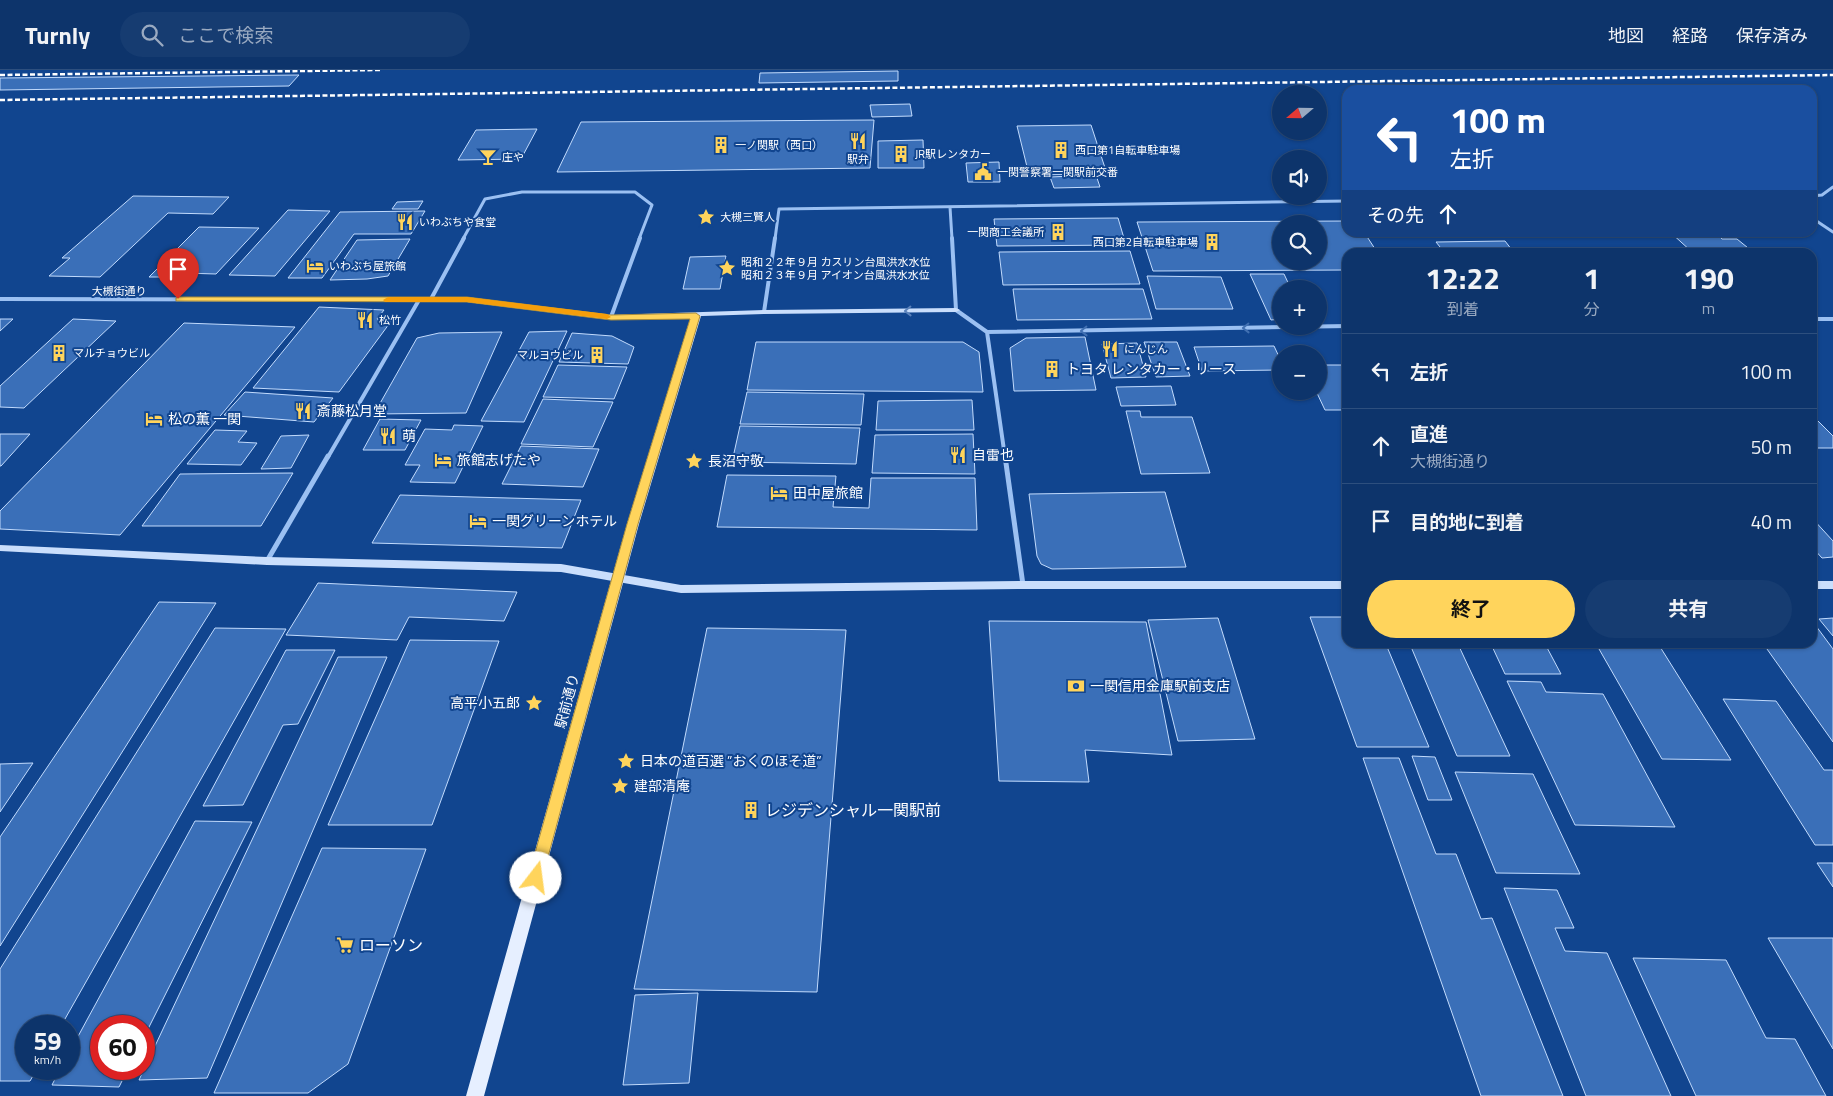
<!DOCTYPE html>
<html lang="ja">
<meta charset="utf-8">
<style>
body{margin:0;font-family:"Titillium Web","Noto Sans JP",sans-serif;background:#163c71;color:#f1f3f6;height:100vh;display:flex;flex-direction:column;font-size:19px;white-space:nowrap}
*{box-sizing:border-box;margin:0}
p{font-size:16px;color:#9aaac1}
.icon{flex:none;width:28px;height:28px;fill:none;stroke:currentColor;stroke-width:2;stroke-linecap:round;stroke-linejoin:round}
.map{position:relative;flex:1;overflow:hidden}
.details{position:absolute;left:1342px;top:178px;width:475px;height:400px;display:flex;flex-direction:column;background:#0d346b;border-radius:15px;box-shadow:0 1px 4px #0004,0 0 0 1px #2d4f7e}
.details>*{flex:none}
.guide{position:absolute;left:1342px;top:15px;width:475px;height:152px;border-radius:15px;box-shadow:0 1px 4px #0004,0 0 0 1px #2d4f7e;background:#1a4fa0;color:#fff;overflow:hidden}
.needle{width:32px;rotate:250deg}
.fabs{position:absolute;left:1272px;top:15px;display:grid;gap:10px}
.fabs a{display:grid;place-items:center;width:55px;height:55px;border-radius:50%;background:#0d346b;box-shadow:0 1px 4px #0004,0 0 0 1px #2d4f7e;font-size:25px}
.speed{position:absolute;left:15px;top:945px;display:flex;gap:10px;font-size:25px;font-weight:700;text-align:center}
.speed>*{display:grid;place-content:center;width:65px;height:65px;border-radius:50%;background:#0d346b;box-shadow:0 1px 4px #0004,0 0 0 1px #2d4f7e;line-height:1}
.speed small{font-size:12px;font-weight:400}
.speed .limit{border:8px solid #d22;background:#fff;color:#111}
.pin{position:absolute;display:grid;place-items:center;width:42px;height:42px;color:#fff;margin:-51px -21px;border-radius:50% 50% 50% 0;rotate:-45deg;box-shadow:0 0 5px #0007}
.pin .icon{rotate:45deg}
.me{position:absolute;width:55px;margin:-28px;rotate:15deg;stroke-linejoin:round;filter:drop-shadow(0 0 4px #0008)}
.turn{display:flex;align-items:center;gap:18px;height:105px;padding:0 25px;font-size:22px}
.turn .icon{width:65px;height:65px;stroke-width:2.5}
.turn b{display:block;font-size:35px;line-height:42px}
.then{display:flex;align-items:center;height:48px;padding:0 25px;background:#0003;gap:10px;font-size:19px}
.eta{display:flex;justify-content:space-evenly;align-items:center;height:85px;text-align:center}
.eta b{font-size:30px;font-weight:700;line-height:35px}
.action{display:flex;gap:10px;margin-top:auto;padding:10px 25px}
.action a{flex:1;height:58px;border-radius:30px;background:#ffd45c;color:#111;font-size:20px;font-weight:700;line-height:58px;text-align:center}
.action a+a{background:#163c71;color:#f1f3f6}
ul{padding:0;list-style:none}
li{display:flex;align-items:center;gap:15px;height:75px;padding:0 25px;border-top:1px solid #2d4f7e}
li div{flex:1}
li b{display:block;font-size:19px}
li em{font-style:normal}
header{display:flex;align-items:center;gap:30px;box-sizing:border-box;height:70px;padding:0 25px;background:#0d346b;border-bottom:1px solid #2d4f7e}
header strong{font-size:24px}
nav{display:flex;gap:28px;margin-inline-start:auto;font-size:18px}
.search{width:350px;height:45px;background:#163c71;display:flex;align-items:center;gap:12px;box-sizing:border-box;padding:0 18px;border-radius:28px;color:#9aaac1;font-size:19px}
.map>svg:first-child{display:block}
.building{fill:#3a6fb8;stroke:#c2dbfd;fill-rule:evenodd}
.lines{fill:none;stroke-linecap:round;stroke-linejoin:round}
.street-far2{stroke:#9bc0f2;stroke-width:3}
.street-far1{stroke:#9bc0f2;stroke-width:4}
.street{stroke:#9bc0f2;stroke-width:5}
.secondary{fill:#cadefc;fill-rule:evenodd}
.primary{fill:#e6efff;fill-rule:evenodd}
.rail{stroke:#fff;stroke-width:2.5;stroke-dasharray:5 2.5;stroke-linecap:butt}
.oneway{stroke:#5b82bb}
.oneway2{stroke:#4170b2}
.route{fill:#ffd45c;stroke:#a68a3c}
.slow{fill:#f59e0b}
.labels{text-anchor:middle;stroke-width:4;stroke-linejoin:round;paint-order:stroke}
.far-poi-label{font-size:11px;fill:#fff;stroke:#11458f;text-anchor:start}
.far-street-label{font-size:11px;fill:#fff;stroke:#11458f}
.poi-label{font-size:14px;fill:#fff;stroke:#11458f;text-anchor:start}
.street-label{font-size:14px;fill:#fff;stroke:#11458f}
.near-poi-label{font-size:16px;fill:#fff;stroke:#11458f;text-anchor:start}
</style>
<header>
<strong>Turnly</strong>
<div class="search"><svg class="icon" aria-label="search" viewBox="0 0 24 24"><circle cx="10" cy="10" r="6"/><path d="M15 15l6 6"/></svg>ここで検索</div>
<nav><a>地図</a><a>経路</a><a>保存済み</a></nav>
</header>
<div class="map">
<svg width="1833" height="1026" viewBox="0 0 1833 1026">
<rect width="100%" height="100%" fill="#11458f"/>
<path class="building" d="M898,1V11L759,13L760,3Z
M299,5L289,16L0,20V8Z
M910,34L912,46L872,47L870,35Z
M874,50L870,98L557,102L581,52Z
M1091,55L1107,104L1029,105L1017,56Z
M537,59L521,89L458,90L476,60Z
M923,70L924,98H878V71Z
M999,92L1000,112H968L966,93Z
M1096,105L1100,117L1054,118L1050,107Z
M133,126L229,127L213,144L168,143L100,207L49,206L70,188H62Z
M423,131L418,139H392L397,132Z
M288,140L330,141L275,206L229,205Z
M425,141L411,164H354L322,208H288L340,142Z
M1118,148L1126,175L997,176L994,149Z
M1348,151V162H1364L1377,182H1348V200L1153,201L1137,152ZM1281,154H1319V191H1281Z
M199,157L259,158L216,204L182,203L178,207H149Z
M1670,162H1715L1722,169H1737L1753,182H1692Z
M410,169L388,206L367,209L330,210L357,170Z
M1505,171L1512,180H1500L1502,182H1444L1436,172Z
M1130,181L1140,214L1003,215L999,182Z
M726,186L720,219H683L690,187Z
M1250,204H1284L1291,219H1281V249L1271,250Z
M1147,206L1221,207L1233,239H1156Z
M1013,219H1143L1152,249L1017,250Z
M319,237L384,240L377,249L392,250L339,322L253,318Z
M0,249H13L0,261Z
M73,249L116,251L24,338L0,337V316Z
M184,253L295,257L120,465L0,459V441Z
M567,261L524,352L481,351L529,262Z
M502,262L466,343L374,344L417,268L439,263Z
M572,263L612,266L634,277L628,294L559,292Z
M1085,267L1096,320L1014,321L1010,278L1026,268Z
M756,272H963L979,282L983,322L747,320Z
M1144,272H1177L1190,306L1156,307Z
M1137,273L1146,307L1111,308L1102,274Z
M1274,276L1281,291V300L1202,301L1194,277Z
M558,295L627,297L614,329L543,327Z
M1319,295H1348V340H1325L1316,321H1319Z
M1171,316L1176,335L1121,336L1116,317Z
M245,322L333,328L314,352L224,345Z
M747,322L864,324L861,355L740,354Z
M543,329L613,332L593,377L521,374Z
M972,330L974,360H876L878,331Z
M1126,341H1140L1141,347H1192L1210,403L1141,404Z
M1812,345L1833,366V378H1812Z
M380,349L421,350L405,380H363Z
M454,355L483,356L455,413L410,412L420,395H405L425,359L452,360Z
M740,356L860,358L856,394L732,392Z
M215,360L247,361L238,372L257,373L241,395L187,394Z
M0,364H30L1,396H0Z
M973,364L975,404L872,403L875,365Z
M309,365L291,398L261,399L281,366Z
M521,376L599,379L583,417L502,414Z
M293,403L261,456H142L180,404Z
M727,405L836,406L833,437L869,438L871,408H975L977,460L717,457Z
M1165,422L1186,497L1052,499L1041,494L1037,486L1029,424Z
M400,425L581,430L562,478L372,473Z
M1812,448L1833,471V487L1822,488L1812,477Z
M318,513L517,522L504,551L409,547L397,570L286,565Z
M159,532L216,533L0,876V767Z
M1310,547H1345L1348,553V572H1385L1429,677H1357Z
M1218,548L1255,669L1178,671L1148,550Z
M1833,548V566L1819,549Z
M989,551L1146,552L1172,685L1085,680L1089,712L999,711Z
M1812,556H1816L1833,579V672L1762,572H1812Z
M215,558L286,559L61,956H26V999H37L30,1011H0V899Z
M707,558L846,560L817,922L634,919Z
M410,570L499,571L432,755H328Z
M1409,572H1457L1510,686H1457Z
M1490,572H1544L1561,604H1505Z
M1556,572H1585L1586,576L1558,575Z
M1595,572H1657L1731,690L1662,689Z
M286,580H335L298,654L283,655L243,735L203,736Z
M338,587H387L207,1008L139,1010Z
M1507,611L1541,612L1546,622L1603,624L1675,757L1575,755Z
M1723,629L1776,631L1824,700H1833V775H1815Z
M1412,686L1435,687L1452,730H1428Z
M1363,688H1399L1436,784H1456L1481,849L1492,848L1563,1026H1481Z
M33,693L0,742V694Z
M1455,702L1533,704L1580,804L1496,803Z
M195,751L252,752L144,967V956H101V999H128L119,1017L52,1015L60,999H69V983Z
M322,778L426,779L348,994L308,1023H214Z
M1817,793H1833V817Z
M1504,818L1557,820L1574,858H1555L1565,881L1607,883L1671,1026H1586Z
M1768,868H1833V979Z
M1633,888L1726,890L1766,968L1795,969L1826,1026H1696Z
M698,923L689,1013L623,1015L635,925Z"/>
<g class="lines">
<path class="street-far2" d="M1812,126L1822,125L1833,117
M950,137L952,169
M1812,148L1833,162
M463,169L485,129L522,122H635L652,135L639,169
M775,169L779,139L1348,131"/>
<path class="street-far1" d="M952,168L956,240L987,262L1348,256
M0,229L419,230L328,387
M431,229L464,168
M764,242L775,168
M611,247L640,168
M1812,249H1833
M987,262L1005,387"/>
<path class="street" d="M1005,386L1023,515
M267,491L328,386"/>
<path class="secondary" d="M416,228H467L611,245L764,240L956,238L960,240L956,242L764,244L611,249L467,232H416Z
M0,475L267,487L561,494L681,515L1023,511H1348V519H1023L681,523L561,502L267,495L0,481Z
M1812,511H1833V519H1812Z"/>
<path class="primary" d="M696,243L701,246L639,454L484,1026H466L627,454L691,246Z"/>
<path class="rail" d="M0,5L380,0
M0,30L1833,5"/>
</g>
<defs><path id="oneway-chevron" d="M-2-3.5L2.5 0L-2 3.5" fill="none" stroke-width="1.6" stroke-linecap="round" stroke-linejoin="round" transform="scale(1.25)"/></defs>
<use class="oneway" href="#oneway-chevron" transform="translate(908 241) rotate(179)"/>
<g class="oneway2">
<use href="#oneway-chevron" transform="translate(1246 258) rotate(179)"/>
<use href="#oneway-chevron" transform="translate(1084 261) rotate(179)"/>
</g>
<path class="route" d="M178,227H467L611,245L696,243L700,246L638,454L541,813L536,815L530,813L528,808L627,454L690,249L611,250L467,232L176,231V228Z"/>
<path class="slow" d="M388,227H467L607,244L611,247L607,249L467,232H385L383,230Z"/>
<defs>
<g id="restaurant-bare" transform="scale(1.35)"><path d="M-5-6h1v4h1v-4h1v4h1v-4h1v5L-1.5 .5V6h-2V.5L-5-1ZM5-6V6H3V1.5H1.5Q1.5-4 5-6Z" fill="#ffd45c" stroke="#11458f" stroke-width="2.5" paint-order="stroke"/></g>
<g id="building-bare" transform="scale(1.35)"><path d="M-4-6H4V6H1V3H-1V6H-4ZM-2.5-4.3h1.7v1.8h-1.7ZM.8-4.3h1.7v1.8H.8ZM-2.5-1h1.7V.8h-1.7ZM.8-1h1.7V.8H.8Z" fill="#ffd45c" stroke="#11458f" stroke-width="2.5" paint-order="stroke"/></g>
<g id="bar-bare" transform="scale(1.35)"><path d="M-6-5H6L.8 .8V4.5H3.5V6h-7V4.5H-.8V.8Z" fill="#ffd45c" stroke="#11458f" stroke-width="2.5" paint-order="stroke"/></g>
<g id="civic-bare" transform="scale(1.35)"><path d="M-.6-6.5H3V-4.5H.6V-3L4-1V1h2V6H-6V1h2V-1L-.6-3ZM-1.2 2.5V6h2.4V2.5Z" fill="#ffd45c" stroke="#11458f" stroke-width="2.5" paint-order="stroke"/></g>
<g id="sight-bare" transform="scale(1.35)"><path d="M0-6L1.8-2.2L6-1.7L2.9 1.2L3.7 5.4L0 3.3L-3.7 5.4L-2.9 1.2L-6-1.7L-1.8-2.2Z" fill="#ffd45c" stroke="#11458f" stroke-width="2.5" paint-order="stroke"/></g>
<g id="hotel-bare" transform="scale(1.35)"><path d="M-6-4.5h1.5V1H6V5H4.5V3h-9V5H-6ZM-4 0a1.8 1.8 0 1 1 3.6 0ZM.5 0V-2.5h3Q6-2.5 6 0Z" fill="#ffd45c" stroke="#11458f" stroke-width="2.5" paint-order="stroke"/></g>
<g id="bank-bare" transform="scale(1.35)"><path d="M-6-4H6V4H-6ZM0-2.3a2.3 2.3 0 1 0 0 4.6a2.3 2.3 0 1 0 0-4.6Z" fill="#ffd45c" stroke="#11458f" stroke-width="2.5" paint-order="stroke"/></g>
<g id="supermarket-bare" transform="scale(1.35)"><path d="M-6-5.5h2.5l.6 2H6L4.5 2H-2.5L-4.4-4H-6ZM-1.5 3.2a1.3 1.3 0 1 0 .1 0ZM3 3.2a1.3 1.3 0 1 0 .1 0Z" fill="#ffd45c" stroke="#11458f" stroke-width="2.5" paint-order="stroke"/></g>
</defs>
<g fill-rule="evenodd">
<use href="#restaurant-bare" x="858" y="71"/>
<use href="#building-bare" x="721" y="75"/>
<use href="#building-bare" x="1061" y="80"/>
<use href="#building-bare" x="901" y="84"/>
<use href="#bar-bare" x="488" y="87"/>
<use href="#civic-bare" x="983" y="102"/>
<use href="#sight-bare" x="706" y="147"/>
<use href="#restaurant-bare" x="405" y="152"/>
<use href="#building-bare" x="1058" y="162"/>
<use href="#building-bare" x="1212" y="172"/>
<use href="#hotel-bare" x="315" y="196"/>
<use href="#sight-bare" x="727" y="198"/>
<use href="#restaurant-bare" x="365" y="250"/>
<use href="#restaurant-bare" x="1110" y="279"/>
<use href="#building-bare" x="59" y="283"/>
<use href="#building-bare" x="597" y="285"/>
<use href="#building-bare" x="1052" y="299"/>
<use href="#restaurant-bare" x="303" y="341"/>
<use href="#hotel-bare" x="154" y="349"/>
<use href="#restaurant-bare" x="388" y="366"/>
<use href="#restaurant-bare" x="958" y="385"/>
<use href="#hotel-bare" x="443" y="390"/>
<use href="#sight-bare" x="694" y="391"/>
<use href="#hotel-bare" x="779" y="423"/>
<use href="#hotel-bare" x="478" y="451"/>
<use href="#bank-bare" x="1076" y="616"/>
<use href="#sight-bare" x="534" y="633"/>
<use href="#sight-bare" x="626" y="691"/>
<use href="#sight-bare" x="620" y="716"/>
<use href="#building-bare" x="751" y="740"/>
<use href="#supermarket-bare" x="345" y="875"/>
</g>
<g class="labels">
<g class="far-poi-label">
<text x="735" y="79">一ノ関駅（西口）</text>
<text x="1075" y="84">西口第1自転車駐車場</text>
<text x="915" y="88">JR駅レンタカー</text>
<text x="502" y="91">庄や</text>
<text x="858" y="93" text-anchor="middle">駅弁</text>
<text x="997" y="106">一関警察署一関駅前交番</text>
<text x="720" y="151">大槻三賢人</text>
<text x="419" y="156">いわぶちや食堂</text>
<text x="1044" y="166" text-anchor="end">一関商工会議所</text>
<text x="1198" y="176" text-anchor="end">西口第2自転車駐車場</text>
<text x="741" y="196">昭和２２年９月 カスリン台風洪水水位<tspan x="741" dy="13">昭和２３年９月 アイオン台風洪水水位</tspan></text>
<text x="329" y="200">いわぶち屋旅館</text>
<text x="379" y="254">松竹</text>
<text x="1124" y="283">にんじん</text>
<text x="73" y="287">マルチョウビル</text>
<text x="583" y="289" text-anchor="end">マルヨウビル</text>
</g>
<g class="far-street-label">
<text x="119" y="225">大槻街通り</text>
</g>
<g class="poi-label">
<text x="1066" y="304">トヨタ レンタカー・リース</text>
<text x="317" y="346">斎藤松月堂</text>
<text x="168" y="354">松の薫 一関</text>
<text x="402" y="371">萌</text>
<text x="972" y="390">自雷也</text>
<text x="457" y="395">旅館志げたや</text>
<text x="708" y="396">長沼守敬</text>
<text x="793" y="428">田中屋旅館</text>
<text x="492" y="456">一関グリーンホテル</text>
<text x="1090" y="621">一関信用金庫駅前支店</text>
<text x="520" y="638" text-anchor="end">高平小五郎</text>
<text x="640" y="696">日本の道百選 ”おくのほそ道”</text>
<text x="634" y="721">建部清庵</text>
</g>
<g class="street-label">
<text transform="translate(567 631) rotate(-75)" y="5">駅前通り</text>
</g>
<g class="near-poi-label">
<text x="765" y="746">レジデンシャル一関駅前</text>
<text x="359" y="881">ローソン</text>
</g>
</g>
</svg>
<div class="fabs">
<a><svg class="needle" viewBox="-14 -14 28 28"><path d="M0-13l5 13h-10z" fill="#e53935"/><path d="M0 13l5-13h-10z" fill="#9aaac1"/></svg></a>
<a><svg class="icon" aria-label="sound" viewBox="0 0 24 24"><path d="M4 9h4l5-4v14l-5-4H4zM17 9q2 3 0 6"/></svg></a>
<a><svg class="icon" aria-label="search" viewBox="0 0 24 24"><circle cx="10" cy="10" r="6"/><path d="M15 15l6 6"/></svg></a>
<a>+</a>
<a>−</a>
</div>
<div class="speed"><div>59<small>km/h</small></div><div class="limit">60</div></div>
<div class="pin" style="left:178px;top:229px;background:#d93025"><svg class="icon" aria-label="arrive" viewBox="0 0 24 24"><path d="M6 21V4h12l-3 4 3 4H6"/></svg></div>
<svg class="me" style="left:536px;top:808px" viewBox="-20 -20 40 40"><circle r="19" fill="#fff"/><path d="M0-13L10 11 0 6-10 11z" fill="#ffd45c"/></svg>
<div class="guide">
<div class="turn"><svg class="icon" aria-label="left" viewBox="0 0 24 24"><path d="M17 20v-9H6M10 6l-5 5 5 5"/></svg><div><b>100 m</b>左折</div></div>
<div class="then">その先<svg class="icon" aria-label="ahead" viewBox="0 0 24 24"><path d="M12 20V5M6 11l6-6 6 6"/></svg></div>
</div>
<section class="details">
<div class="eta">
<div><b>12:22</b><p>到着</p></div>
<div><b>1</b><p>分</p></div>
<div><b>190</b><p>m</p></div>
</div>
<ul>
<li><svg class="icon" aria-label="left" viewBox="0 0 24 24"><path d="M17 20v-9H6M10 6l-5 5 5 5"/></svg><div><b>左折</b></div><em>100 m</em></li>
<li><svg class="icon" aria-label="ahead" viewBox="0 0 24 24"><path d="M12 20V5M6 11l6-6 6 6"/></svg><div><b>直進</b><p>大槻街通り</p></div><em>50 m</em></li>
<li><svg class="icon" aria-label="arrive" viewBox="0 0 24 24"><path d="M6 21V4h12l-3 4 3 4H6"/></svg><div><b>目的地に到着</b></div><em>40 m</em></li>
</ul>
<div class="action"><a>終了</a><a>共有</a></div>
</section>
</div>
